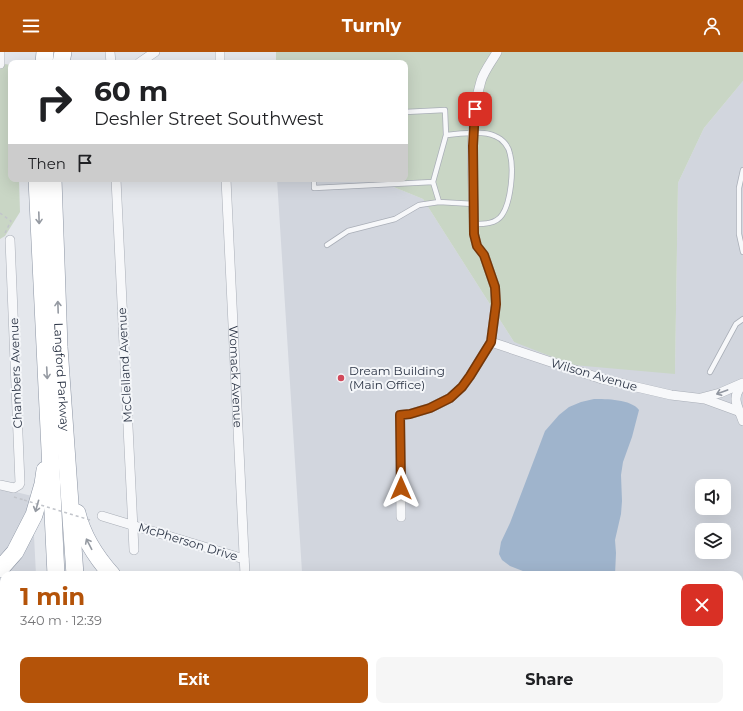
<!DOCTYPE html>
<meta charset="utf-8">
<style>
body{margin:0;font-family:Montserrat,sans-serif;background:#f6f6f6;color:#202124;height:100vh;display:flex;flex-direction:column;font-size:15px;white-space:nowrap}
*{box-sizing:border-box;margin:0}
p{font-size:13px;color:#757577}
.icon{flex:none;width:22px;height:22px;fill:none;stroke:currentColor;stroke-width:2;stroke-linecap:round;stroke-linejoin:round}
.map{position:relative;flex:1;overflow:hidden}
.details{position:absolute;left:0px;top:519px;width:743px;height:140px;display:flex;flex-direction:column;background:#fff;border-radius:12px 12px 0 0;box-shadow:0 4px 16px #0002}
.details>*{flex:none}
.hud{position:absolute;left:8px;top:8px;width:400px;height:122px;border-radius:8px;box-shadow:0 4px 16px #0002;background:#fff;color:#202124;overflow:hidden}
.fabs{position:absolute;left:695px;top:427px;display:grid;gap:8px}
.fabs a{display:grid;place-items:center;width:36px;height:36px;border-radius:8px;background:#fff;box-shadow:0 4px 16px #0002;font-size:20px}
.pin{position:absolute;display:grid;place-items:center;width:34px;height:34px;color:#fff;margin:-17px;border-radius:8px;box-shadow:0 2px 6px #0006}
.me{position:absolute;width:44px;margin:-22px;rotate:0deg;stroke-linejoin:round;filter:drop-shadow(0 0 3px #0008)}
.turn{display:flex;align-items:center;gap:14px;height:84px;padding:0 20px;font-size:18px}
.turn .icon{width:52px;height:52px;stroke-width:2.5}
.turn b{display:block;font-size:28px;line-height:34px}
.then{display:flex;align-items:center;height:38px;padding:0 20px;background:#0003;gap:8px;font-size:15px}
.round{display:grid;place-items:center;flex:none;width:42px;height:42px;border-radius:8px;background:#f6f6f6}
.overview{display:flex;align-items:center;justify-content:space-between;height:68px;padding:0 20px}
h1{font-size:24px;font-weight:700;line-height:30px;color:#b45309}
.cta{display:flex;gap:8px;margin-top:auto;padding:8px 20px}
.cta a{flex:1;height:46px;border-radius:8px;background:#b45309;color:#fff;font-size:16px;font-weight:700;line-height:46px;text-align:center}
.cta a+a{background:#f6f6f6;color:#202124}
header{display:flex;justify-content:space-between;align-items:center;height:52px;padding:0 20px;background:#b45309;color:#fff;font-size:18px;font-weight:700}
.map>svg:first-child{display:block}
.built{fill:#d2d6de;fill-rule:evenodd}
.green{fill:#c9d6c5}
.water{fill:#9fb4cc}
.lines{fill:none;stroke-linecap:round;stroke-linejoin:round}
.lane-casing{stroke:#a9aeb7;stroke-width:6}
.street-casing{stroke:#a9aeb7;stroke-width:10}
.primary-casing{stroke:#a3abb8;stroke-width:16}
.highway-casing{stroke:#8b94a3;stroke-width:18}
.path{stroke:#c2c5cb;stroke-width:1.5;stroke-dasharray:3 3;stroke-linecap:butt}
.lane{stroke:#f7f8fa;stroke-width:4.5}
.street{stroke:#f7f8fa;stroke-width:9}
.primary{stroke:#fff;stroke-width:15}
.highway{stroke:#fff;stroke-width:17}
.path-bridge{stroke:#c2c5cb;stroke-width:1.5;stroke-dasharray:3 3;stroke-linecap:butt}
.oneway{stroke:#959aa2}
.oneway2{stroke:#9196a0}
.route-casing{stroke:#753606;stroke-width:10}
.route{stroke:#b45309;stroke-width:7}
.poi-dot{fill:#d1495b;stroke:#f4f6f9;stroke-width:1.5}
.labels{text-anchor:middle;stroke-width:4;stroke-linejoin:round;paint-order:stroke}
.street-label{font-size:12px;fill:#2b3445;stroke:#f4f6f9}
.poi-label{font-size:12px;fill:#2b3445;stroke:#f4f6f9;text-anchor:start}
</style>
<header><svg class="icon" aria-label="menu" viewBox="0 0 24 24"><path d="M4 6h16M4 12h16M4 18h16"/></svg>Turnly<svg class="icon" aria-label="person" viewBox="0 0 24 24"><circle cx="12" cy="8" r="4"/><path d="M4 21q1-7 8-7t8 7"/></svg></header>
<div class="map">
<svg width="743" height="659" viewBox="0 0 743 659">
<rect width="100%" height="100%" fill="#e4e7ec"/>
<path class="built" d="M743,29V659H604L605,655H739V523H327L302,520L277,127H374L423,147L514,290L675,321L678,131L704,76ZM702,434H724V456H702ZM702,478H724V500H702Z
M0,436L32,444L36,523H4V655H41V659H0Z"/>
<path class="green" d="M276,0H743V29L704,76L678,131L675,322L573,313L514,290L423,147L374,127H405V11H276Z
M5,12L11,13V127H19L20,160L5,184L0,187V17Z"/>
<path class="water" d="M594,347C606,347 631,347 639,358L632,385L623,410L621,423L622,449L621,462L615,488L616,501L615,523H533L510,514L502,508L499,502L501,490L510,471L545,379L559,363L569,355L581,350Z"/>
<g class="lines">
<g class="lane-casing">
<path id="lane" d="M405,60L445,58L446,83L433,130L439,150
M446,83C459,82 483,78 495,84C503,87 509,95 510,102C514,117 511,150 502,163C496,172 484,172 474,172
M743,118L739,136V182L743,200
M314,127V136L433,130
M327,193L348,179L395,167L419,153L439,150L474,152
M710,320L736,272L743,267
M739,646L743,647
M473,655L516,659
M345,659L346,655
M538,659L539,655"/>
</g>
<g class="street-casing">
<g id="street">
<path d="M110,0L111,11"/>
<path d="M220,0V11"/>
<path d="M139,11L155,0"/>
<path d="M0,12V0"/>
<path d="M116,127L134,498"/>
<path id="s1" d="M226,127L245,523"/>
<path d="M491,290L602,327L671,343L705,347L738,359"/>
<path d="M743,332C730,346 738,354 743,369"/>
<path d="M701,346L720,341L743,331"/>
<path d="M0,433L14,436L19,433L20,431L10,188"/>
<path d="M102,464L244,507"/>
<path d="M401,465L400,363L410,362L430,356L450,346L462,335L470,324L491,290L496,252L495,235L484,203L477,194L474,182C474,134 467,75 481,29C484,19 492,9 497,0"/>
<path d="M739,567L743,560"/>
<path d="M739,590L743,589"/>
<path d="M739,611L743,612"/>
<path d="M141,655L142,659"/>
<path d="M566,655L567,659"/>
<path d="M580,659V655"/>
</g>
</g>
<g class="primary-casing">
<path id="primary" d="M253,655L254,659"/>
</g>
<g class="highway-casing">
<g id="highway">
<path d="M44,11L45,0"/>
<path d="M61,11L63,0"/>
<path d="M37,127L56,523"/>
<path id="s2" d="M53,127L59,295L75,523"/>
<path d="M77,461C83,486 96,505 112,523"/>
<path d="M0,517L15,500L34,463L43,432L45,418"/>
<path d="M0,555L4,557"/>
<path d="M52,655V659"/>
<path d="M85,659L86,655"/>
</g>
</g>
<path class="path" d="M0,161L11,169L5,181
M14,445L24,448"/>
<use href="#lane" class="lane"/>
<use href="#street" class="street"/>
<use href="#primary" class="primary"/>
<use href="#highway" class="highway"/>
<path class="path-bridge" d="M24,448L90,468"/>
</g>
<defs><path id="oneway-shaft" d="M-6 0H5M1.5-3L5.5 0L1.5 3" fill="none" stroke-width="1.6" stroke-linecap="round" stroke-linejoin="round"/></defs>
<g class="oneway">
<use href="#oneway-shaft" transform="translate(39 166) rotate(88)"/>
<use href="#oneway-shaft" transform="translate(58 255) rotate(-92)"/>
<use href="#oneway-shaft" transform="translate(47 321) rotate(87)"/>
<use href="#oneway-shaft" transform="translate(37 454) rotate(106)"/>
<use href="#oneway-shaft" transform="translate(89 492) rotate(-117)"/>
</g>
<use class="oneway2" href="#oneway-shaft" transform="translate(722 340) rotate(160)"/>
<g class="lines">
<g class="route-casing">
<path id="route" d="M401,436L400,363L410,362L430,356L450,346L462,335L470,324L491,290L496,252L495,235L484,203L477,194L474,182L473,94L475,57"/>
</g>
<use href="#route" class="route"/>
</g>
<circle class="poi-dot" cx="341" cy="326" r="4"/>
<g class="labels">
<g class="street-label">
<text transform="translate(125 313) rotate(-93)" y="4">McClelland Avenue</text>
<text transform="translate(16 321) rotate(-92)" y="4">Chambers Avenue</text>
<text transform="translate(594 323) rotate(16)" y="4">Wilson Avenue</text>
<text dy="4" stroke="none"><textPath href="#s2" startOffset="198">Langford Parkway</textPath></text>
<text dy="4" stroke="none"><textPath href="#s1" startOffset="198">Womack Avenue</textPath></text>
<text transform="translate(188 490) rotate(17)" y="4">McPherson Drive</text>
</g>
<g class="poi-label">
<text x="349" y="323">Dream Building<tspan x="349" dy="14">(Main Office)</tspan></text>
</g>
</g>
</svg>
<div class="fabs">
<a><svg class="icon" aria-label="sound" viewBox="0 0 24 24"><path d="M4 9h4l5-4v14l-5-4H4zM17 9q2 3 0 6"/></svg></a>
<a><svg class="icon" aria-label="layers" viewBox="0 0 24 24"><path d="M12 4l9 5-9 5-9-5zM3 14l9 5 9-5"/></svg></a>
</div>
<div class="pin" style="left:475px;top:57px;background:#d93025"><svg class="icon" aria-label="arrive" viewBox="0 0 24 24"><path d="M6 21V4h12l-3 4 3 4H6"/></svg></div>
<svg class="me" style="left:401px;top:436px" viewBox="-20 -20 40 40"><path d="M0-17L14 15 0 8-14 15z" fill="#b45309" stroke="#fff" stroke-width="4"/></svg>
<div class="hud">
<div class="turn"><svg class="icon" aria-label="right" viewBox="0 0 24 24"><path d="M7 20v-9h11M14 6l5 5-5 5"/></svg><div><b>60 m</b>Deshler Street Southwest</div></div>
<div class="then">Then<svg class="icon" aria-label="arrive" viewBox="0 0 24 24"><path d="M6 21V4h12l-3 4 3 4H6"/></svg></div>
</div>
<section class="details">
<div class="overview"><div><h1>1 min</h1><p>340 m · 12:39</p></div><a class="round" style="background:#d93025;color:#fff"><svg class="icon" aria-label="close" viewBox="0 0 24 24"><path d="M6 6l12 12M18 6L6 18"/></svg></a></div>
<div class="cta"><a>Exit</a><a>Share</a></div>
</section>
</div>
